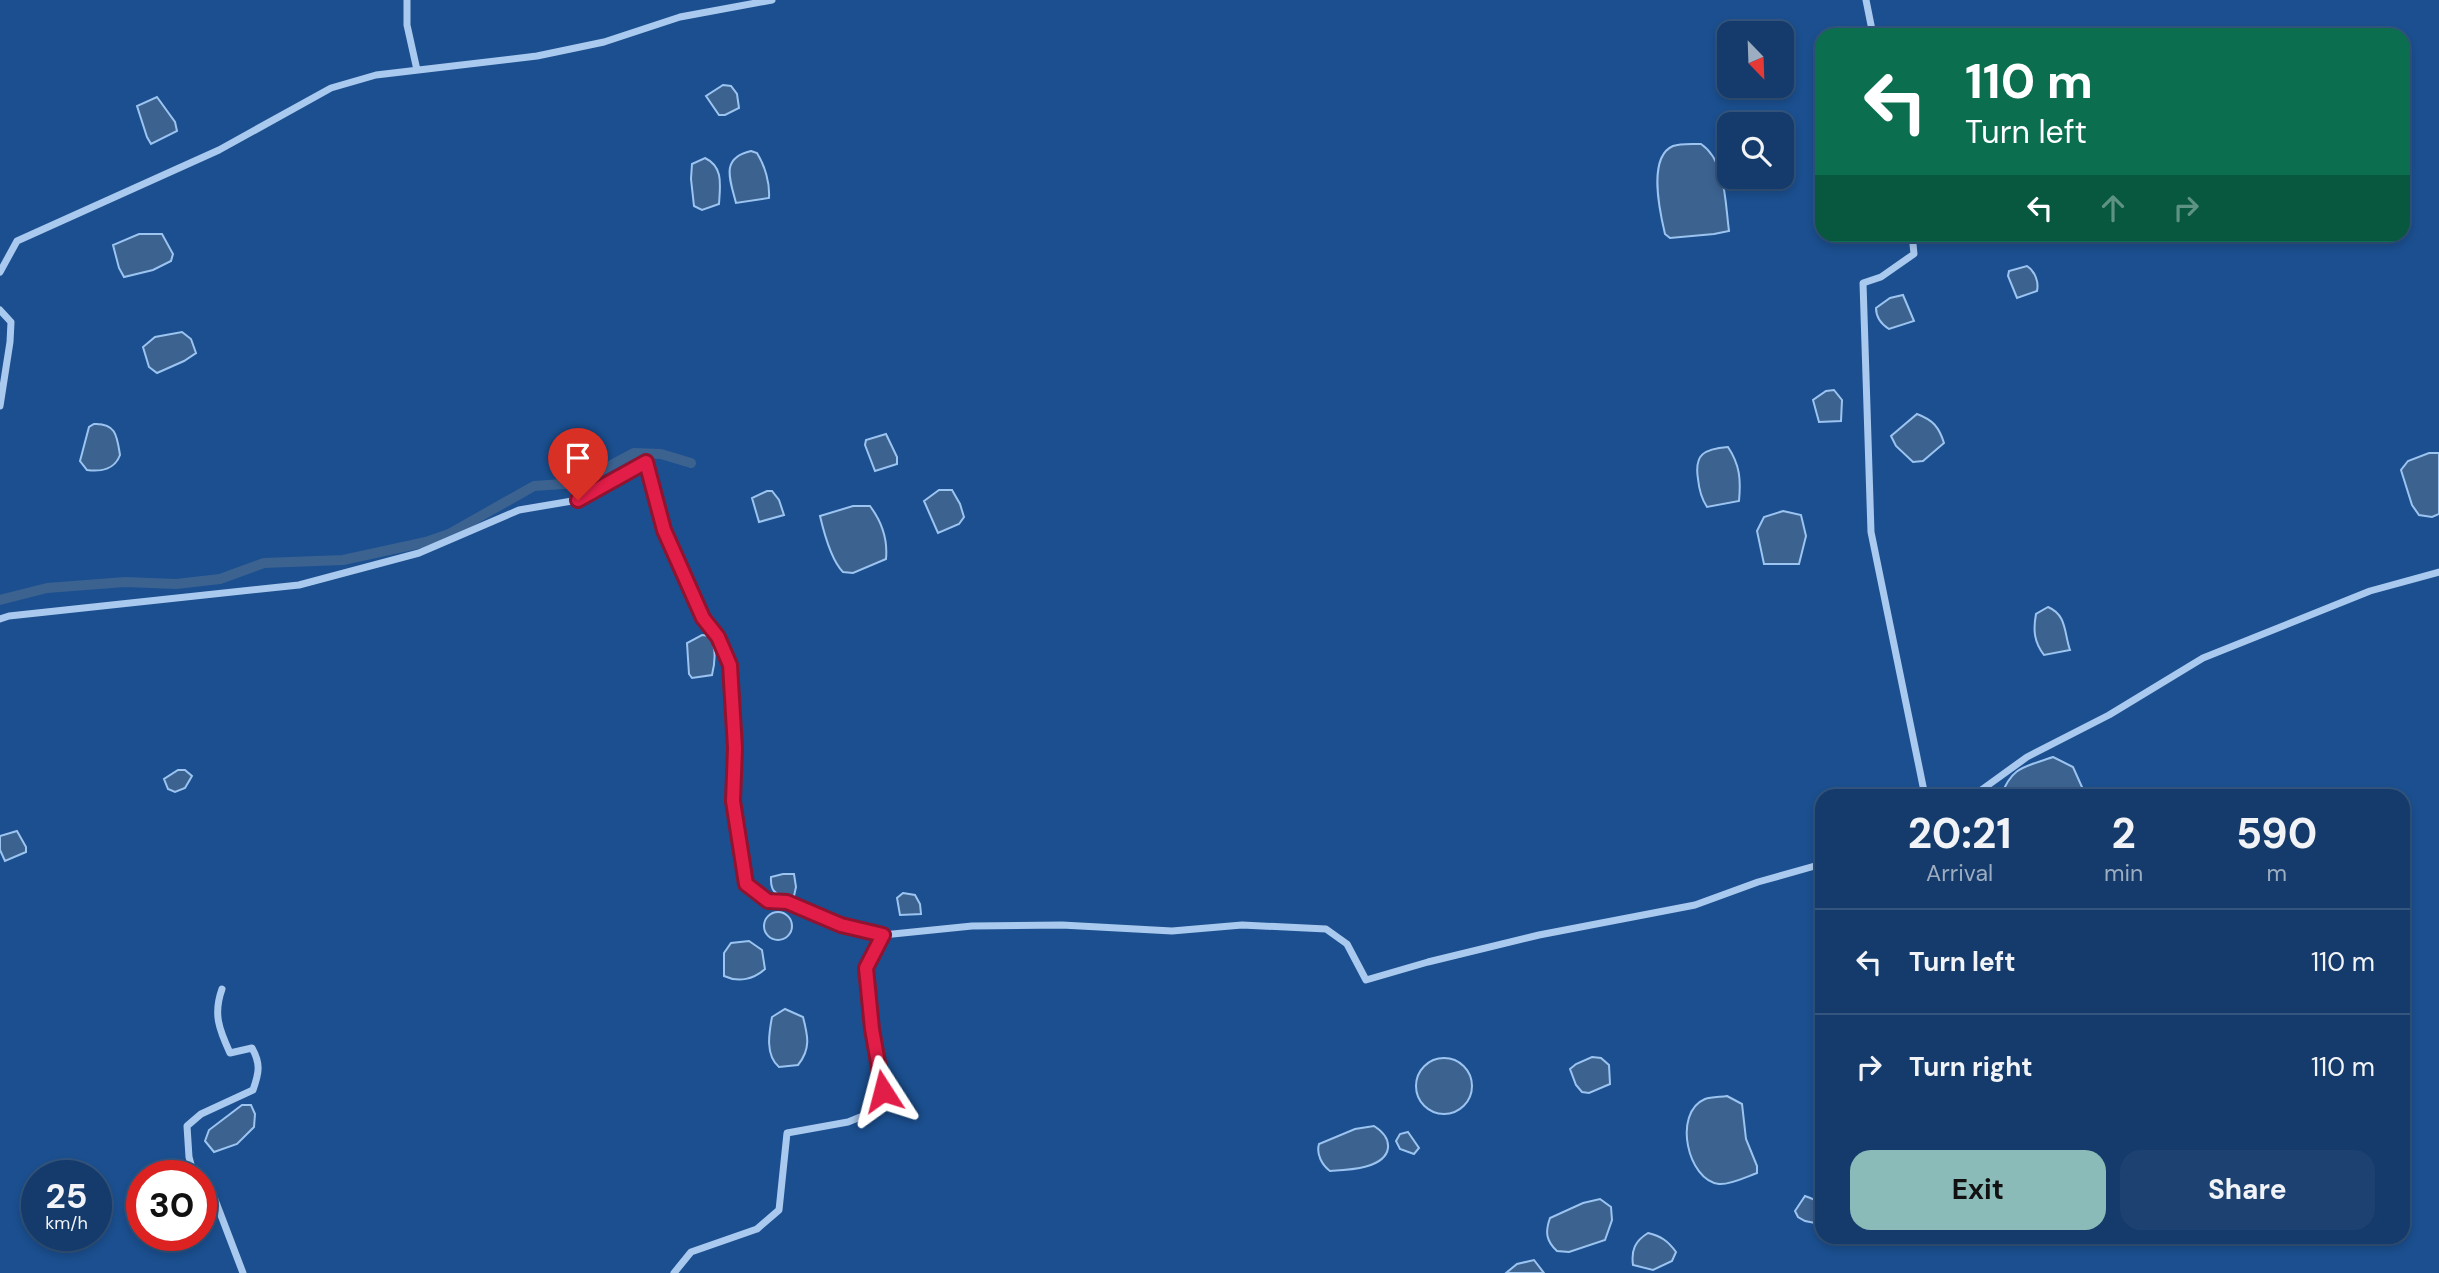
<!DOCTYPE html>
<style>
body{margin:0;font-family:"DM Sans",sans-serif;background:#1d4271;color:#f1f3f6;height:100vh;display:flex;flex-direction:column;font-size:26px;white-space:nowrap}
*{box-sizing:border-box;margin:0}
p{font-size:23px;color:#9dadc1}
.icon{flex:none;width:38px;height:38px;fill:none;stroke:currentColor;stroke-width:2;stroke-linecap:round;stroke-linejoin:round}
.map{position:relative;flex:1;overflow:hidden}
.details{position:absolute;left:1815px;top:789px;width:595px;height:455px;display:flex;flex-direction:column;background:#143b6b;border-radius:21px;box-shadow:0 4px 10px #0003,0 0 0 2px #33557e}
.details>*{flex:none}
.hud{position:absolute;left:1815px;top:28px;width:595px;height:214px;border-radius:21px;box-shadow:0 4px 10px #0003,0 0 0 2px #33557e;background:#0b6e4f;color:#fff;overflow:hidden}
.needle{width:46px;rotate:157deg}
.controls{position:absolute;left:1717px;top:21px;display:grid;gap:14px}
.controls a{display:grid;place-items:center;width:77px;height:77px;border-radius:14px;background:#143b6b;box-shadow:0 4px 10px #0003,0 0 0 2px #33557e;font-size:35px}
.speed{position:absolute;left:21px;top:1160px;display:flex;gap:14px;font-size:35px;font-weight:700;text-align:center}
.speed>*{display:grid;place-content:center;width:91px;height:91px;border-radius:50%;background:#143b6b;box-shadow:0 4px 10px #0003,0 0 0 2px #33557e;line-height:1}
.speed small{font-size:18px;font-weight:400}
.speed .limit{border:10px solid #d22;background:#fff;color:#111}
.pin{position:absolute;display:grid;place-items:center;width:60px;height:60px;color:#fff;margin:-72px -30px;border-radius:50% 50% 50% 0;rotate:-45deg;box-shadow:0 0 7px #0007}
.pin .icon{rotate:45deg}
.me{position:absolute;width:77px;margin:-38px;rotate:351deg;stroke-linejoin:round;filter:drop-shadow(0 0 5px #0008)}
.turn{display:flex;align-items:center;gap:24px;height:147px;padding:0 35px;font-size:32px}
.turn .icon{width:91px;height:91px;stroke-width:2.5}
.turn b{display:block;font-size:49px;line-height:60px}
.lanes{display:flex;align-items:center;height:66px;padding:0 35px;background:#0003;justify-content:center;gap:35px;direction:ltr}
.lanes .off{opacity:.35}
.eta{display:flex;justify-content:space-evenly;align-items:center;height:119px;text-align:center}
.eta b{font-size:42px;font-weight:700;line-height:49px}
.cta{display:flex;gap:14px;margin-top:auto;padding:14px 35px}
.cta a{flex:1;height:80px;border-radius:21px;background:#8bbbb9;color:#111;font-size:28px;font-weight:700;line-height:80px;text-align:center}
.cta a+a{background:#1d4271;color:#f1f3f6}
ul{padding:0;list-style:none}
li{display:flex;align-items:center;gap:21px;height:105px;padding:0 35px;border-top:2px solid #33557e}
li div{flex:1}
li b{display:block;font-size:26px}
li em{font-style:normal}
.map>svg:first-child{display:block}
.water{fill:#3c6290;stroke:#9cc4f0;stroke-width:2}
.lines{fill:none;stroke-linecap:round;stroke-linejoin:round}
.canal{stroke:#3c6290;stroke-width:10}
.street{stroke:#a9c9ee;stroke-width:7}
.route-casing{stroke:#92132f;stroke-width:18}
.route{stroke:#e11d48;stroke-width:12}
</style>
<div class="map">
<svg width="2439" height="1273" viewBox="0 0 2439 1273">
<rect width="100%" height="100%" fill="#1b4f8f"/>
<path class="water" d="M723,85L731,86L737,94L739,108L725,115H719L706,96Z
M157,97L175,122L177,131L151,144L147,137L137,106Z
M1701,144C1726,161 1725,202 1729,231L1714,234L1670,238L1665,234C1660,213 1647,157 1673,146C1681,143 1693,144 1701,144Z
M751,151L757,153C765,166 770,183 769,198L736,203C730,179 720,158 751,151Z
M705,158C724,167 720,186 719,204L702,210L694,206L691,179L692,164Z
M139,234H162L173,254L171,261L153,270L124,277L119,268L113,245Z
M2027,266C2035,271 2039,282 2037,291L2017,298L2008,276L2009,271Z
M1903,295L1914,321L1889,329C1881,324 1876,317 1876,308L1890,298Z
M182,332L191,339L196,353L184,361L157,373L149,367L143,347L155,337Z
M1834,390L1842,400L1841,421L1819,422L1813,400L1826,391Z
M1917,414C1933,420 1939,427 1944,443L1923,461L1913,462L1896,446L1891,436Z
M94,424C116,423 117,436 120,455C115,469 101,472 87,470L80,461L89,427Z
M886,434L897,457V464L875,471L865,445L866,440Z
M1728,447C1740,465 1741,480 1739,501L1707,507C1701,498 1699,489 1698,479C1694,454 1704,449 1728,447Z
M2429,453H2439V514L2432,517L2419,515L2412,505L2401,470L2408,461Z
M939,490H952L960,504L964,517L959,524L938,533L924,501Z
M767,491H772L779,500L784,515L759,522L752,498Z
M853,506H870C882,522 888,538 886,559L853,573L843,572C831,560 824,533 820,516Z
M1783,511L1801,515L1806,536L1799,564H1764L1757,531L1764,517Z
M2048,607C2067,615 2064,633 2070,650L2044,655C2034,642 2033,630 2036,614Z
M702,635L710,636C716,647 715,663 712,675L692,678L689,674L687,643Z
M2053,757L2073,767L2086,796H2001C2012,766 2025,767 2053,757Z
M178,770H185L192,776L185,788L175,792L168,789L164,779Z
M17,831L26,847V852L5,861L0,850V836Z
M783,874H794L796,887L794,896C779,896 770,895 771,877Z
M903,893L915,895L920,904L921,914L900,915L897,898Z
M764 926a14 14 0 1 1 28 0a14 14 0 1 1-28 0Z
M749,941L762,950L765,969C754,979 739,983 724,976V953L731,943Z
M785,1009L803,1017C808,1036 811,1049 798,1065L779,1067C765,1055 769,1033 772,1017Z
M1592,1057L1601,1058L1609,1065L1610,1084L1589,1093L1582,1092L1576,1085L1570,1069L1576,1064Z
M1416 1086a28 28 0 1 1 56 0a28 28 0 1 1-56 0Z
M1727,1096L1742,1104L1746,1139L1757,1166V1173C1746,1177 1730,1185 1719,1184C1688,1181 1672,1113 1705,1099C1711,1097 1721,1097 1727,1096Z
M242,1105H251L255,1114L254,1127L237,1144L214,1152L205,1141L209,1130Z
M1374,1126C1382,1131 1389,1138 1388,1148C1385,1169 1347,1170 1330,1171C1322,1165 1316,1154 1319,1144L1355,1129Z
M1408,1132L1419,1148L1414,1154L1400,1149L1396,1141L1400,1134Z
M1805,1196C1822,1202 1822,1202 1822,1220L1815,1223L1805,1221L1798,1217L1795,1211Z
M1600,1199L1611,1207L1612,1220L1605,1240L1569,1252L1557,1251C1546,1241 1545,1232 1550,1218L1583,1203Z
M1648,1233C1661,1236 1668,1241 1676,1252L1672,1261L1653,1270L1633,1265C1631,1250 1635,1241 1648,1233Z
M1534,1260L1544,1273H1506L1517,1264Z"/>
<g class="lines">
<path class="canal" d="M0,600L47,588L125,582L176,584L220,579L264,563L343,560L426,542L449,534L534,486L578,483L634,453L661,454L691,463"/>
<path class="street" d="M407,0V25L417,70
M1866,0L1873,35
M1912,234L1914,254L1881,277L1863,283L1871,532L1925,796
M0,272L17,241L219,150L331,88L376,75L537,56L604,42L680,17L772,0
M0,310L11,322L10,342L0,406
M0,619L9,616L299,585L419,553L519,510L578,500L646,462L664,530L703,618L718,637L730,665L735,748L733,801L746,883L768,901L787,902L841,925L883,935
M1973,796L2027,757L2109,715L2203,658L2370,591L2439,572
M194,1176L189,1157L187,1126L201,1114L253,1090C259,1073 261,1064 252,1048L230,1053C219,1029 213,1014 222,989
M201,1184L214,1197L243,1273
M674,1273L691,1252L757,1229L779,1210L787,1133L848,1122L885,1107L872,1029L867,968L883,935L972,926L1062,925L1172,931L1242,925L1326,929L1347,944L1366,980L1428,962L1539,935L1695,905L1758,882L1822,864"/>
</g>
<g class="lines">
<g class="route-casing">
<path id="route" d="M578,500L646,462L664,530L703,618L718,637L730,665L735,748L733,801L746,884L768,901L787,902L841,925L883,935L866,968L872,1029L883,1091"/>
</g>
<use href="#route" class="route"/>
</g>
</svg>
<div class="controls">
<a><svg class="needle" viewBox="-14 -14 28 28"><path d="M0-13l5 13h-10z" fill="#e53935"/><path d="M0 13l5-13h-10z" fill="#9dadc1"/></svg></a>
<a><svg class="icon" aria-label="search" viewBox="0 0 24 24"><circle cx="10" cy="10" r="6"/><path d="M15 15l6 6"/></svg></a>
</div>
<div class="speed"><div>25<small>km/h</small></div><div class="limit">30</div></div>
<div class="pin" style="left:578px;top:500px;background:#d93025"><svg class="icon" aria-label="arrive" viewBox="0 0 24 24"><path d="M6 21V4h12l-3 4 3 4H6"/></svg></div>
<svg class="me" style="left:883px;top:1091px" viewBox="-20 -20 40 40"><path d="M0-17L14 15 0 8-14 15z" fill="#e11d48" stroke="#fff" stroke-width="4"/></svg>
<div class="hud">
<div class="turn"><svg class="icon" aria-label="left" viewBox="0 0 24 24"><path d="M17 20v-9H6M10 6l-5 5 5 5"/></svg><div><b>110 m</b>Turn left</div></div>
<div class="lanes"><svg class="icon" aria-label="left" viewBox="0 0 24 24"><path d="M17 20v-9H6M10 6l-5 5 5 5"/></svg><svg class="icon off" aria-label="ahead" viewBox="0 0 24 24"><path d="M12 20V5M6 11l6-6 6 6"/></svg><svg class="icon off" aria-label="right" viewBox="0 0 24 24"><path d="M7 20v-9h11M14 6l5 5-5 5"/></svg></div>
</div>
<section class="details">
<div class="eta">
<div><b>20:21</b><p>Arrival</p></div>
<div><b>2</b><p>min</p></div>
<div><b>590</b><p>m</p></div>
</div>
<ul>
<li><svg class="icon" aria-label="left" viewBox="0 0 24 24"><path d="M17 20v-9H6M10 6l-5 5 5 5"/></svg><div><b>Turn left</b></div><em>110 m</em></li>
<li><svg class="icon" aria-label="right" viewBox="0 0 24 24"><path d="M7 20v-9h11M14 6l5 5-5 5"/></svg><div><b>Turn right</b></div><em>110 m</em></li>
</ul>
<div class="cta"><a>Exit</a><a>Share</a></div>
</section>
</div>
